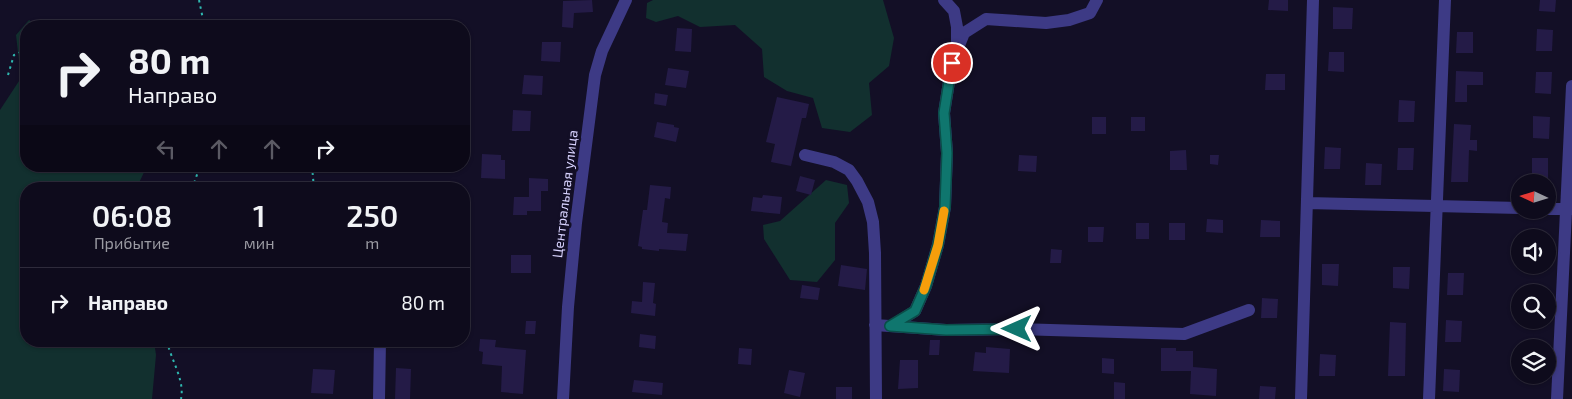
<!DOCTYPE html>
<html lang="ru">
<meta charset="utf-8">
<style>
body{margin:0;font-family:"Exo 2",sans-serif;background:#1c1929;color:#f1f3f6;height:100vh;display:flex;flex-direction:column;font-size:19px;white-space:nowrap}
*{box-sizing:border-box;margin:0}
p{font-size:16px;color:#9b9ba3}
.icon{flex:none;width:28px;height:28px;fill:none;stroke:currentColor;stroke-width:2;stroke-linecap:round;stroke-linejoin:round}
.map{position:relative;flex:1;overflow:hidden}
.sheet{position:absolute;left:20px;top:182px;width:450px;height:165px;display:flex;flex-direction:column;background:#0e0b1c;border-radius:20px;box-shadow:0 1px 4px #0004,0 0 0 1px #2e2b3b}
.sheet>*{flex:none}
.hud{position:absolute;left:20px;top:20px;width:450px;height:152px;border-radius:20px;box-shadow:0 1px 4px #0004,0 0 0 1px #2e2b3b;background:#0e0b1c;color:#f1f3f6;overflow:hidden}
.needle{width:32px;rotate:274deg}
.tools{position:absolute;left:1511px;top:174px;display:grid;gap:10px}
.tools a{display:grid;place-items:center;width:45px;height:45px;border-radius:50%;background:#0e0b1c;box-shadow:0 1px 4px #0004,0 0 0 1px #2e2b3b;font-size:25px}
.pin{position:absolute;display:grid;place-items:center;width:42px;height:42px;color:#fff;margin:-21px;border:2px solid #fff;border-radius:50%;box-shadow:0 1px 5px #0007}
.me{position:absolute;width:55px;margin:-28px;rotate:270deg;stroke-linejoin:round;filter:drop-shadow(0 0 4px #0008)}
.turn{display:flex;align-items:center;gap:18px;height:105px;padding:0 25px;font-size:22px}
.turn .icon{width:65px;height:65px;stroke-width:2.5}
.turn b{display:block;font-size:35px;line-height:42px}
.lanes{display:flex;align-items:center;height:48px;padding:0 25px;background:#0003;justify-content:center;gap:25px;direction:ltr}
.lanes .off{opacity:.35}
.eta{display:flex;justify-content:space-evenly;align-items:center;height:85px;text-align:center}
.eta b{font-size:30px;font-weight:600;line-height:35px}
ul{padding:0;list-style:none}
li{display:flex;align-items:center;gap:15px;height:70px;padding:0 25px;border-top:1px solid #2e2b3b}
li div{flex:1}
li b{display:block;font-size:19px}
li em{font-style:normal}
.map>svg:first-child{display:block}
.green{fill:#12302f}
.building{fill:#241b47}
.lines{fill:none;stroke-linecap:round;stroke-linejoin:round}
.path{stroke:#2fb8b0;stroke-width:2;stroke-dasharray:2.5 4;stroke-linecap:butt}
.minor{stroke:#3d3a85;stroke-width:12}
.route-casing{stroke:#0a4d48;stroke-width:12}
.route{stroke:#0f766e;stroke-width:9}
.slow{stroke:#f59e0b;stroke-width:9}
.labels{text-anchor:middle;stroke-width:5;stroke-linejoin:round;paint-order:stroke}
.street-label{font-size:14px;fill:#d9d4ff;stroke:#130f26}
</style>
<div class="map">
<svg width="1572" height="399" viewBox="0 0 1572 399">
<rect width="100%" height="100%" fill="#130f26"/>
<path class="green" d="M653,0H883L894,38L889,66L869,83L872,115L850,132L822,128L813,98L787,91L764,77L762,49L735,25L700,27L678,16L656,22L646,18L647,3Z
M29,20L38,26H26V166H147L137,187L144,189H26V341H154L156,355L152,399H0V110L21,78L16,35Z
M826,180L847,185L849,203L835,223V260L817,282L790,280L764,239L763,225L780,221Z"/>
<path class="building" d="M592,0L593,12L574,13L573,28L562,27L563,1Z
M1269,0H1288V11L1268,10Z
M1540,0H1556L1555,12L1539,11Z
M1333,7L1353,8L1352,29H1333Z
M677,28L692,29L691,52L675,51Z
M1537,29L1553,30L1552,51H1536Z
M1457,32H1473V53H1456Z
M542,42H561L560,62L541,61Z
M1329,52H1344V72L1328,71Z
M668,68L689,71L686,88L665,85Z
M1456,71L1483,72V85H1467V102H1455Z
M1536,72H1552L1551,94L1535,93Z
M1266,74H1285V90H1265Z
M524,75L543,76L542,95L522,94Z
M655,93L668,95L666,106L654,104Z
M777,97L809,104L806,118H802L791,166L771,162L775,144L766,142Z
M1399,100L1415,101L1414,122H1398Z
M513,110L531,111L530,131H512Z
M1533,116L1550,117L1549,139L1533,138Z
M1092,117H1106V134H1092Z
M1131,117H1145V131H1131Z
M657,122L674,125V127L679,128L676,142L654,137Z
M1454,124L1471,125L1470,140H1477V151L1469,150L1468,182H1451Z
M1325,147L1341,148L1340,169H1324Z
M1398,148H1414L1413,170H1397Z
M1186,150L1187,170H1170V151Z
M482,154L501,155V160H505V179L481,178Z
M1019,155L1037,156L1036,172L1018,171Z
M1210,155H1219L1218,165L1210,164Z
M1532,158H1548V180L1532,179Z
M1366,163L1382,164L1381,185H1365Z
M800,176L815,180L811,195L796,191Z
M529,178L548,179V191H541V211H527V215H513L514,197H529Z
M650,185L671,187L670,199L665,198L662,222L668,223L667,233L688,234L686,251L659,249V251L642,249V247L638,246L643,210H647Z
M763,195L782,197L780,214L751,211L753,197L762,198Z
M1207,219L1223,220V233L1206,232Z
M1261,220L1280,221V237H1260Z
M1136,223H1149V239H1136Z
M1169,223H1185V240H1169Z
M1088,227H1104L1103,242H1088Z
M1051,249L1062,250L1061,263H1050Z
M511,255H531V273H511Z
M1322,264H1339L1338,286L1322,285Z
M841,265L867,269L865,290L838,286Z
M1393,267H1410L1409,289L1393,288Z
M1448,273H1464L1463,295H1447Z
M643,282L655,283L653,303L656,304L655,316L631,313L632,301L642,302Z
M802,285L820,288L818,300L800,298Z
M1262,298L1278,299L1277,318H1261Z
M1446,320L1462,321L1461,342H1445Z
M526,321H536L535,334H525Z
M1390,322L1406,323L1405,376H1388Z
M640,334L656,336L655,349L639,347Z
M480,339L496,340L495,347L526,350L523,394L501,392L502,366L482,364L483,352L479,351Z
M930,340H940L939,355H929Z
M986,347L1010,349L1009,373L973,371L975,352L986,353Z
M739,348L752,349L751,365L738,364Z
M1161,348H1176V351H1193V367L1217,369L1216,396L1190,394L1191,371H1161Z
M1320,354L1336,355L1335,376H1319Z
M1102,358L1114,359V374L1102,373Z
M900,360H918V388L898,389Z
M396,368L411,369L410,399H395Z
M313,369L335,370L333,394L311,393Z
M1444,369L1460,370L1459,392L1443,391Z
M789,370L805,373L800,397L784,393Z
M634,380L663,383L662,395L632,392Z
M1114,382L1125,383V399H1114Z
M1260,386L1276,387L1275,399H1259Z
M836,387H852V399H836Z"/>
<g class="lines">
<path class="path" d="M199,0L204,24L208,26
M273,26L286,23L303,26
M8,75L14,55L26,50
M312,166L314,189
M192,189L200,166
M167,341C171,360 185,380 181,399"/>
<path class="minor" d="M944,0L954,11L957,27V44
M805,155L834,162L849,170L857,181L868,202L873,222L875,253L876,399
M1307,203L1520,208
M1548,209H1572
M875,325L946,330L1017,329L1184,334L1249,310
M891,326L915,311L926,286L938,245L945,207L947,153L944,113L952,63L964,33L986,19L1046,23L1069,20L1090,13L1097,0
M379,399L380,341
M563,399L568,307L576,223L595,75L602,51L626,0
M1301,399L1313,0
M1429,399L1445,0
M1557,399L1572,86"/>
</g>
<g class="lines">
<g class="route-casing">
<path id="route" d="M952,63L944,113L947,153L945,207L938,245L926,286L915,311L890,326L946,330L1017,329"/>
</g>
<use href="#route" class="route"/>
<path class="slow" d="M924,290L938,245L944,211"/>
</g>
<g class="labels">
<g class="street-label">
<text transform="translate(565 194) rotate(-83)" y="5">Центральная улица</text>
</g>
</g>
</svg>
<div class="tools">
<a><svg class="needle" viewBox="-14 -14 28 28"><path d="M0-13l5 13h-10z" fill="#e53935"/><path d="M0 13l5-13h-10z" fill="#9b9ba3"/></svg></a>
<a><svg class="icon" aria-label="sound" viewBox="0 0 24 24"><path d="M4 9h4l5-4v14l-5-4H4zM17 9q2 3 0 6"/></svg></a>
<a><svg class="icon" aria-label="search" viewBox="0 0 24 24"><circle cx="10" cy="10" r="6"/><path d="M15 15l6 6"/></svg></a>
<a><svg class="icon" aria-label="layers" viewBox="0 0 24 24"><path d="M12 4l9 5-9 5-9-5zM3 14l9 5 9-5"/></svg></a>
</div>
<div class="pin" style="left:952px;top:63px;background:#d93025"><svg class="icon" aria-label="arrive" viewBox="0 0 24 24"><path d="M6 21V4h12l-3 4 3 4H6"/></svg></div>
<svg class="me" style="left:1017px;top:329px" viewBox="-20 -20 40 40"><path d="M0-17L14 15 0 8-14 15z" fill="#0f766e" stroke="#fff" stroke-width="4"/></svg>
<div class="hud">
<div class="turn"><svg class="icon" aria-label="right" viewBox="0 0 24 24"><path d="M7 20v-9h11M14 6l5 5-5 5"/></svg><div><b>80 m</b>Направо</div></div>
<div class="lanes"><svg class="icon off" aria-label="left" viewBox="0 0 24 24"><path d="M17 20v-9H6M10 6l-5 5 5 5"/></svg><svg class="icon off" aria-label="ahead" viewBox="0 0 24 24"><path d="M12 20V5M6 11l6-6 6 6"/></svg><svg class="icon off" aria-label="ahead" viewBox="0 0 24 24"><path d="M12 20V5M6 11l6-6 6 6"/></svg><svg class="icon" aria-label="right" viewBox="0 0 24 24"><path d="M7 20v-9h11M14 6l5 5-5 5"/></svg></div>
</div>
<section class="sheet">
<div class="eta">
<div><b>06:08</b><p>Прибытие</p></div>
<div><b>1</b><p>мин</p></div>
<div><b>250</b><p>m</p></div>
</div>
<ul>
<li><svg class="icon" aria-label="right" viewBox="0 0 24 24"><path d="M7 20v-9h11M14 6l5 5-5 5"/></svg><div><b>Направо</b></div><em>80 m</em></li>
</ul>
</section>
</div>
